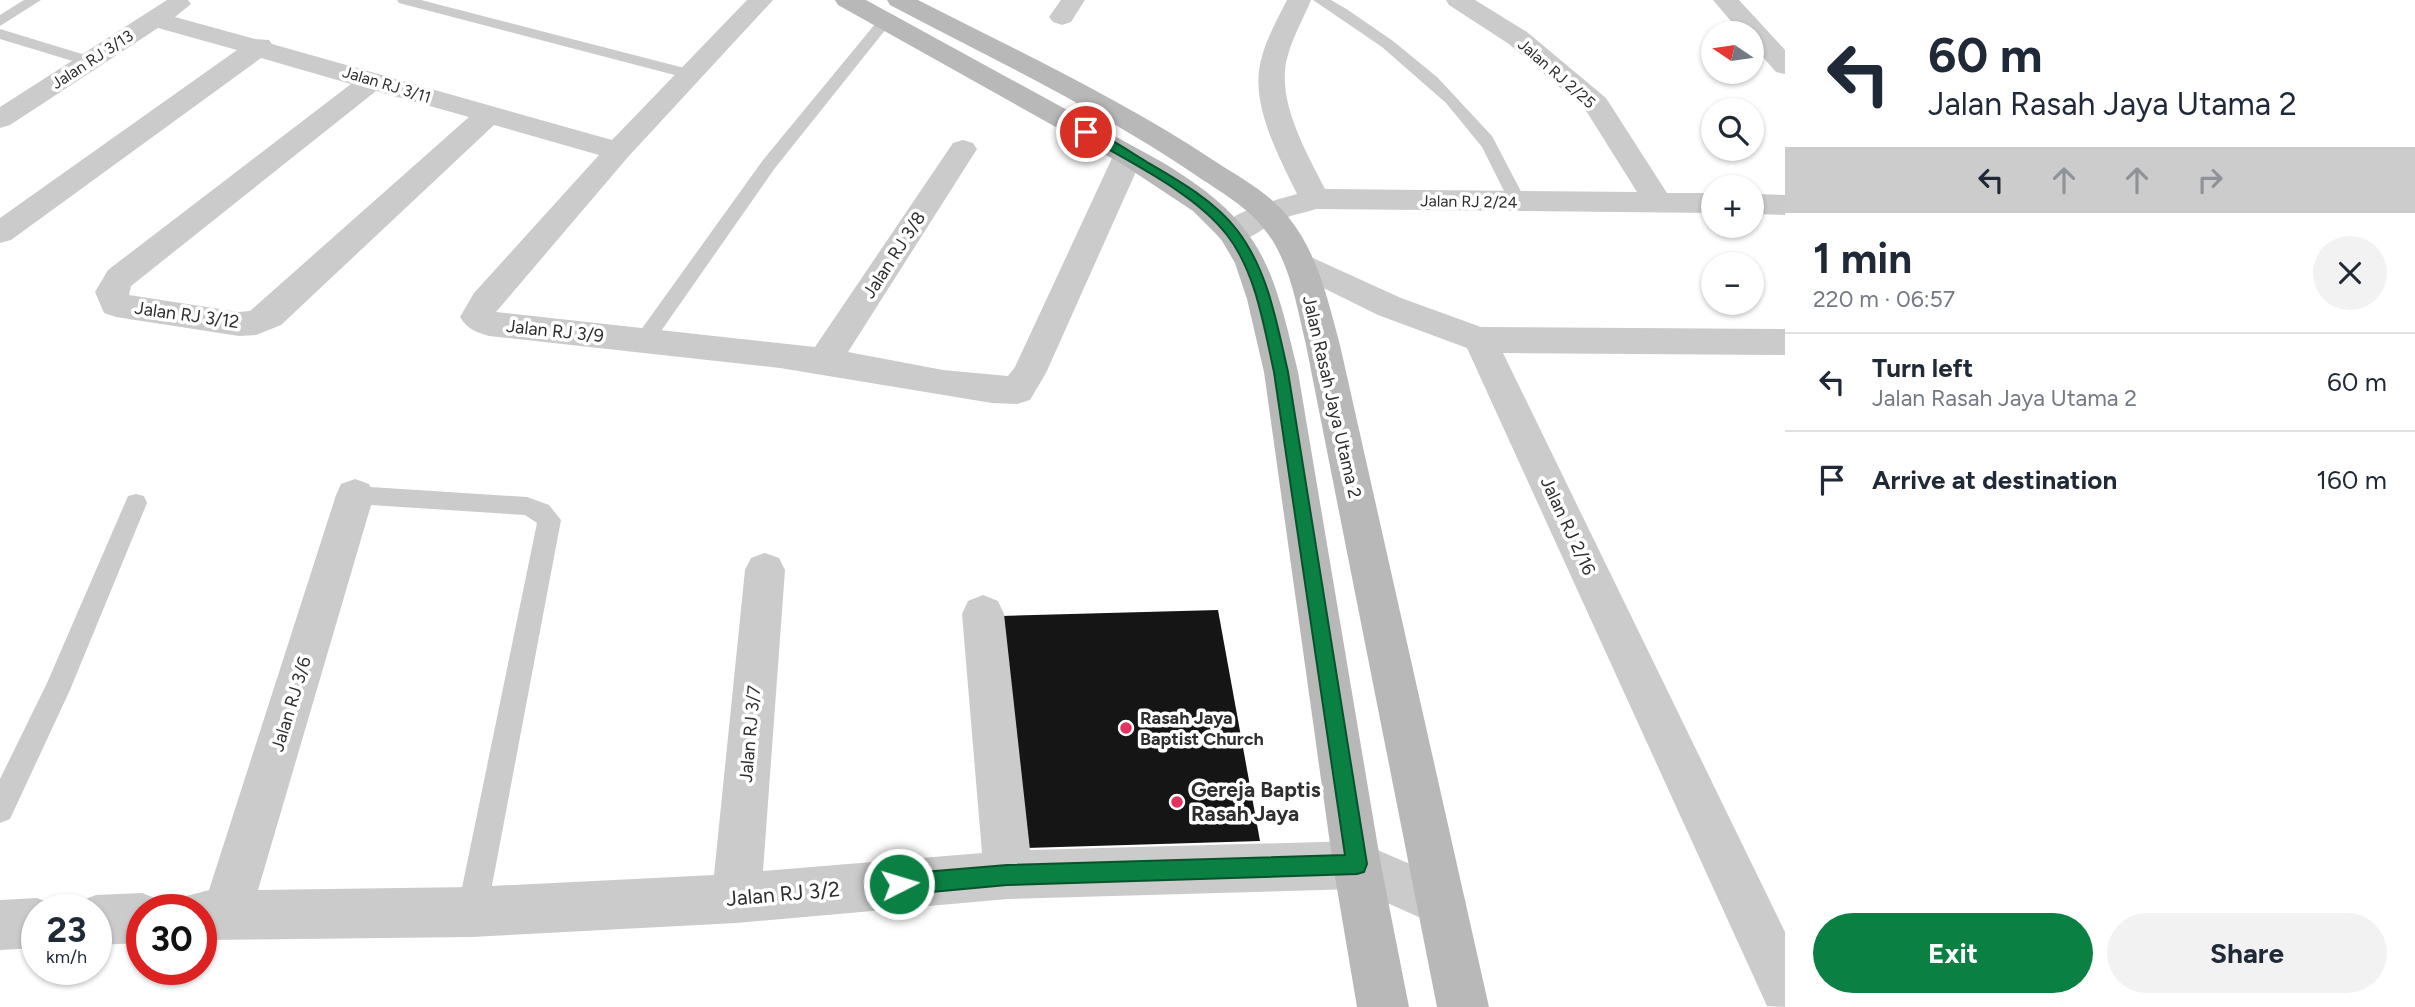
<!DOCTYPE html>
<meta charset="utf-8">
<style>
body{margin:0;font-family:Figtree,sans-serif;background:#f2f2f3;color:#1f2937;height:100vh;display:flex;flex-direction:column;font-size:26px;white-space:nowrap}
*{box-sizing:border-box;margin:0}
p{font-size:23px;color:#747a83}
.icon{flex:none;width:38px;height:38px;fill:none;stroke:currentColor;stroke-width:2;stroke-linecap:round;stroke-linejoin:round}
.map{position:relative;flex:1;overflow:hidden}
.details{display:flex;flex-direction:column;background:#fff;width:630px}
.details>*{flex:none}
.top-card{background:#fff;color:#1f2937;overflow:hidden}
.needle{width:46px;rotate:283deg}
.fabs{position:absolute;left:1701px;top:21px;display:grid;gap:14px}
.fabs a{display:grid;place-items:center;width:63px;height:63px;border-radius:50%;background:#fff;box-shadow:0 2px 5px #0004;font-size:35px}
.speed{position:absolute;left:21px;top:894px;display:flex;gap:14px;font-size:35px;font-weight:700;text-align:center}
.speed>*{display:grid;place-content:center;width:91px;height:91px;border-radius:50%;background:#fff;box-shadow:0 2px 5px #0004;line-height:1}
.speed small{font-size:18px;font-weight:400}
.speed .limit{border:10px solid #d22;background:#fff;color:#111}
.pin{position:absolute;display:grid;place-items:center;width:60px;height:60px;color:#fff;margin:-30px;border:4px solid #fff;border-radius:50%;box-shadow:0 2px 7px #0007}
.me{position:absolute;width:77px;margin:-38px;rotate:85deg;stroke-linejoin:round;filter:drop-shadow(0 0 5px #0008)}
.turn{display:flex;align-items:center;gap:24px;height:147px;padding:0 28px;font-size:32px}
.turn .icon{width:91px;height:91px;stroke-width:2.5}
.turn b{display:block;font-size:49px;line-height:60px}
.lanes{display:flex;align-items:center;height:66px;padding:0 28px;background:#0003;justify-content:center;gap:35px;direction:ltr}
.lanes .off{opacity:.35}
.round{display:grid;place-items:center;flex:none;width:74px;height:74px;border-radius:37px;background:#f2f2f3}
.head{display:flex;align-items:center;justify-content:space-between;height:119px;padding:0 28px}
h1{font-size:42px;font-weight:700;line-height:52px}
.primary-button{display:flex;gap:14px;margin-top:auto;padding:14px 28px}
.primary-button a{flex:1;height:80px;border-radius:42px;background:#0b8043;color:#fff;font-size:28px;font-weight:700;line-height:80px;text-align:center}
.primary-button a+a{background:#f2f2f3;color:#1f2937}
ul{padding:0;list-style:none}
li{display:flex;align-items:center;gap:21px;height:98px;padding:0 28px;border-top:2px solid #e0e1e3}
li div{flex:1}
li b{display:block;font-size:26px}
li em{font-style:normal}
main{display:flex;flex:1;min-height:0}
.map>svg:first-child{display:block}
.building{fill:#151515}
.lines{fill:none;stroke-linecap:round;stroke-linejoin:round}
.lane{fill:#cbcbcb;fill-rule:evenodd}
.street{fill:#cbcbcb;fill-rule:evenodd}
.secondary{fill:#b8b8b8;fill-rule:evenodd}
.route{fill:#0b8043;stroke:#07532c;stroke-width:2}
.poi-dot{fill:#e2325e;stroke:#fff;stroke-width:2.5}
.labels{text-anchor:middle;stroke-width:7;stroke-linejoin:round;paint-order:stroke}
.far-street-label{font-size:16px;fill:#2e2e2e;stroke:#fff}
.street-label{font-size:18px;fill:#2e2e2e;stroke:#fff}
.poi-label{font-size:18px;font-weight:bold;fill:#2e2e2e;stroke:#fff;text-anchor:start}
.near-poi-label{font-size:21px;font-weight:bold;fill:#2e2e2e;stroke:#fff;text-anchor:start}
.near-street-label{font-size:21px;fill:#2e2e2e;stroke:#fff}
</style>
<main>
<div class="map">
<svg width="1785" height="1007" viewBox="0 0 1785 1007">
<rect width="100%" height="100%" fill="#fff"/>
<path class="building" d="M1218,610L1260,841L1026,848L1001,616Z"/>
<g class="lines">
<path class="lane" d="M24,0H41L0,26V15Z
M397,0H421L696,71L698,74L690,79L399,3Z
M1313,0H1331L1348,10L1393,41L1437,77L1492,136L1527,203L1524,207H1512L1482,147L1446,103L1382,47Z
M885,16L890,18L893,21L890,24L775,168L652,344L645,346L638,344L635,339L638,334L763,160L880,18Z
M0,29L95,58L97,61L89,66L0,39Z
M355,486L527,497L549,505L561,520L487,912L482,922L472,927L462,922L457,912L537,523L525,515L355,504L347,502L344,495L347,488Z
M136,494L144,496L147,503L70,690L10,819L0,823V779L47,683L125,503L128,496Z"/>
<path class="street" d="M167,0H188L191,4L175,17L255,39L269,40L272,44L612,140L747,0H773L628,157L496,312L815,347L953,143L963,140L973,143L977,149L848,352L943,370L1008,376L1015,367L1113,156L1118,150L1128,147L1138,150L1143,156L1046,373L1030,400L1017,404L992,403L780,368L489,336C476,332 467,329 460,317L474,293L599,155L494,125L281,325L256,335L239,336L116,317L104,313L95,292L108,270L351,84L261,58L11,240L0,243V218L237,50L158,28L10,125L0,128V107ZM376,91L469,117L250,311L239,312L129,295L131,286Z
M1061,0H1085L1071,22L1062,25L1053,22L1049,17Z
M1287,0H1311C1302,22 1287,47 1285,71C1282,111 1308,155 1325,189L1637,192L1585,109L1509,44L1449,5L1446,0H1475L1527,32L1606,98L1667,193H1713V213L1316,209C1304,213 1290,215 1278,221C1258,230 1244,247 1221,240L1216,233C1230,211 1273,201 1297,194C1280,159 1254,111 1259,71C1262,46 1276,22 1287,0Z
M1713,0H1739L1785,50V74L1776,72L1752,45V33H1741Z
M1752,194L1785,195V215L1752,214Z
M1302,253L1401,298L1481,327L1785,329V355L1503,353L1785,932V1007L1767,1006L1467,348L1378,315L1291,272L1286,264L1291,256Z
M355,479L369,484L374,495L258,890L472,887L714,875L745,570L751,558L765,553L779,558L785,570L763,871L982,853L962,614L968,601L983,595L998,601L1004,614L1030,850L1357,841L1458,885L1466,902L1458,919L1441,927L1356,889L1008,899L736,923L472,937L201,940V910H178L183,897L209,890L336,495L341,484Z
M142,893L160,900L164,910H142V943L96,945V910H75L78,902L96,895Z
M37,898L55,905L57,910H37V948L0,950V900Z"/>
<path class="secondary" d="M835,0H866L1162,162C1262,222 1272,263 1298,372L1381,865L1409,1007H1357L1333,865L1264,372L1247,299L1235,263L1221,239L1193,211L1122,164L838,5Z
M887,0H918C1018,51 1119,98 1213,160C1239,177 1270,193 1289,218C1318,254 1328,301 1340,345L1489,1007H1437L1306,345C1297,308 1291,266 1268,234C1250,208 1219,191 1194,174C1098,109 993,59 890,5Z"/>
</g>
<path class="route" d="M1086,128C1107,135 1128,151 1147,162C1178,180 1215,201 1237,230C1268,270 1277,324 1288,372L1367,864L1364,872L1357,874L1007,885L899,895L892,892L889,884L892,877L899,874L1007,865L1345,855L1274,372C1264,327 1256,272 1227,235C1194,192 1128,162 1082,134L1080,132Z"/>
<g class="poi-dot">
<circle cx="1126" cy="728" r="7"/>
<circle cx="1177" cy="802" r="7"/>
</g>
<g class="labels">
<g class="far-street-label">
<text transform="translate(92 59) rotate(-33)" y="6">Jalan RJ 3/13</text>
<text transform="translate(1557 73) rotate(41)" y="6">Jalan RJ 2/25</text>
<text transform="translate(387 84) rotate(17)" y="6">Jalan RJ 3/11</text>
<text transform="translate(1469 201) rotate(1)" y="6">Jalan RJ 2/24</text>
</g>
<g class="street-label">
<text transform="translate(894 255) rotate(-57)" y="6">Jalan RJ 3/8</text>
<text transform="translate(187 315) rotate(8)" y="6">Jalan RJ 3/12</text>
<text transform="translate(555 331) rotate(6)" y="6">Jalan RJ 3/9</text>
<text transform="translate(1332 397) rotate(77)" y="6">Jalan Rasah Jaya Utama 2</text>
<text transform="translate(1568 526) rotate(65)" y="6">Jalan RJ 2/16</text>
<text transform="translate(291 704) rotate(-73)" y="6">Jalan RJ 3/6</text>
<text transform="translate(750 734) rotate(-85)" y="6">Jalan RJ 3/7</text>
</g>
<g class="poi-label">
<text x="1140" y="724">Rasah Jaya<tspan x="1140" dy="21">Baptist Church</tspan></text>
</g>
<g class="near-poi-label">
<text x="1191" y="797">Gereja Baptis<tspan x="1191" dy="24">Rasah Jaya</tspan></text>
</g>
<g class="near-street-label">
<text transform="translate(783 894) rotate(-5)" y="7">Jalan RJ 3/2</text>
</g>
</g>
</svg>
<div class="fabs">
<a><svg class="needle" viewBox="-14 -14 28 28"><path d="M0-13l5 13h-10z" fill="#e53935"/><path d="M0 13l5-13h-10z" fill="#747a83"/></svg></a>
<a><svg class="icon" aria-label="search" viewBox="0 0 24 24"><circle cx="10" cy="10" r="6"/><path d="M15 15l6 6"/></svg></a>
<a>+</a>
<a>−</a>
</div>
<div class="speed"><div>23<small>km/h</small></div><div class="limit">30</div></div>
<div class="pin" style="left:1086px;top:132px;background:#d93025"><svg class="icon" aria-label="arrive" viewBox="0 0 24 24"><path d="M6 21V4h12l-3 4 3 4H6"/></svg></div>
<svg class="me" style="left:899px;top:884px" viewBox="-20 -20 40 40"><circle r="17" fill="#0b8043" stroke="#fff" stroke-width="3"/><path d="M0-11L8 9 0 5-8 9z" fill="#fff"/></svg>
</div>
<section class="details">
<div class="top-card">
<div class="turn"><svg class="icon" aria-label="left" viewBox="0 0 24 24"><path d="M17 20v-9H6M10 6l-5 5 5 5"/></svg><div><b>60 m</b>Jalan Rasah Jaya Utama 2</div></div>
<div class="lanes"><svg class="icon" aria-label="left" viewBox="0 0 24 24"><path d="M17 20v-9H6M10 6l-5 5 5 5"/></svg><svg class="icon off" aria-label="ahead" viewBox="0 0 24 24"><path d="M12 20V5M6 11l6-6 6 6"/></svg><svg class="icon off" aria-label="ahead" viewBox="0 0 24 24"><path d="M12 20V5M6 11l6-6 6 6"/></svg><svg class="icon off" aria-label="right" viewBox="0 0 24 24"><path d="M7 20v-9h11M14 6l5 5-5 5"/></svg></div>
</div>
<div class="head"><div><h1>1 min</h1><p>220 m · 06:57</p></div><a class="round"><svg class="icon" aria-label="close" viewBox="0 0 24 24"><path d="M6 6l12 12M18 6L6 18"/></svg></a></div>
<ul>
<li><svg class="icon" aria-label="left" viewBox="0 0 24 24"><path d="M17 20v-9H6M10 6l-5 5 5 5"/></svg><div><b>Turn left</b><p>Jalan Rasah Jaya Utama 2</p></div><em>60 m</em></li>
<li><svg class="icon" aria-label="arrive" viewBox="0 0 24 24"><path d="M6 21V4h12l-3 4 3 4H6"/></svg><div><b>Arrive at destination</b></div><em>160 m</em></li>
</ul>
<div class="primary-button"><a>Exit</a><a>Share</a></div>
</section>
</main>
